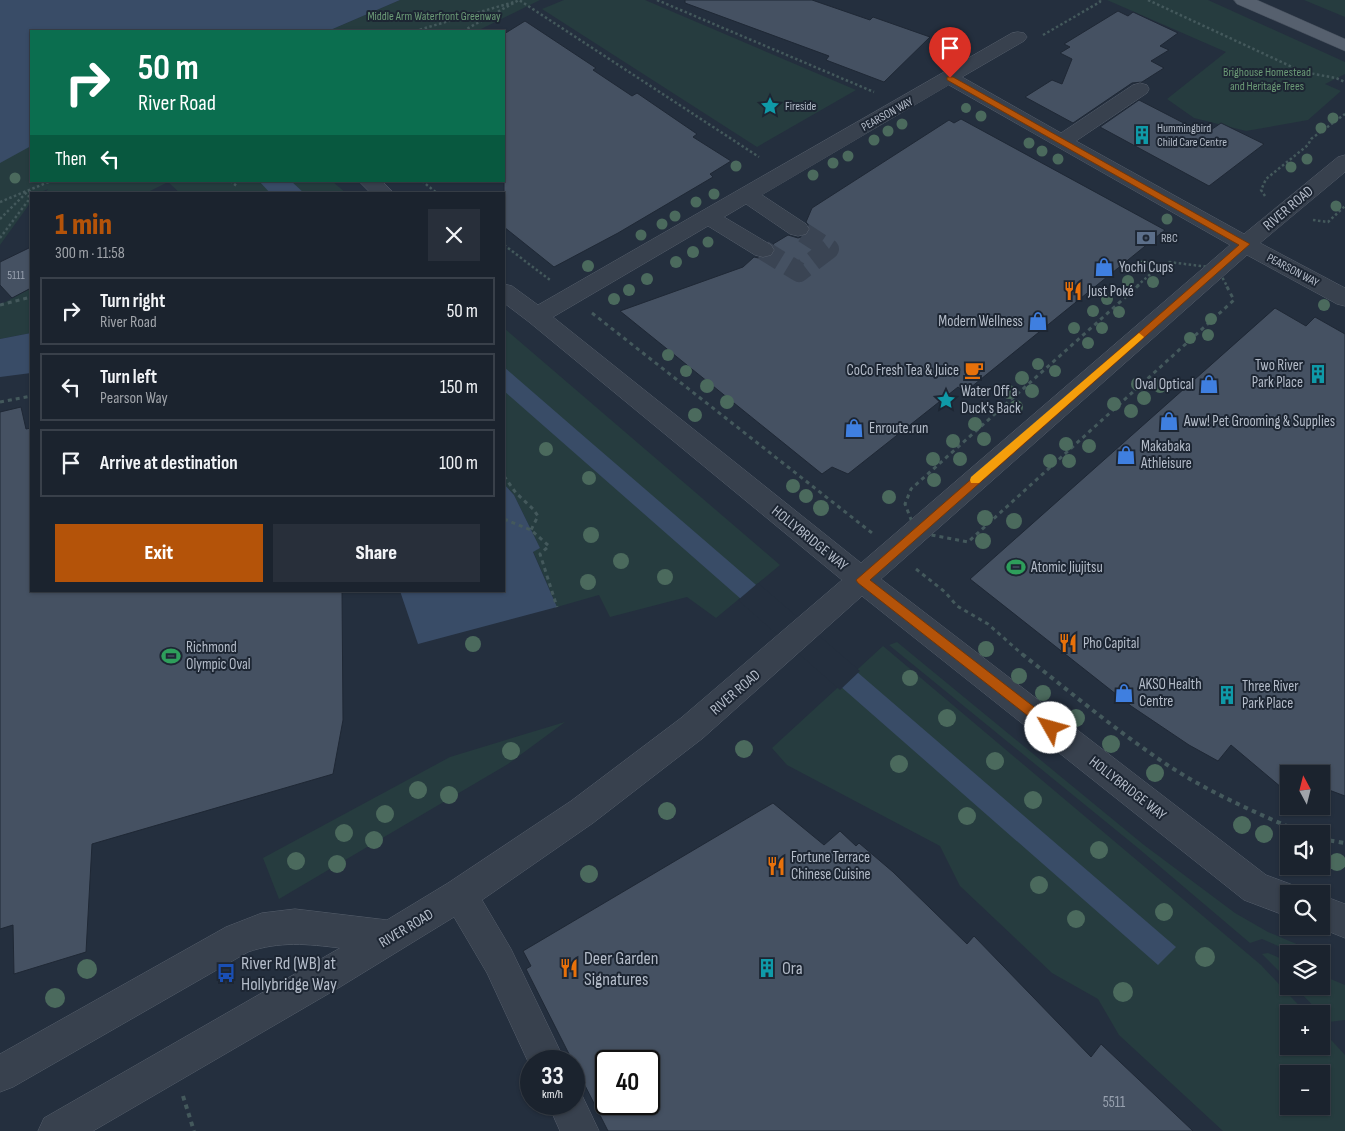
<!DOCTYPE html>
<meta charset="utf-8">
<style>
body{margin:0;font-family:"Sofia Sans Condensed",sans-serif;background:#282f3a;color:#f1f3f6;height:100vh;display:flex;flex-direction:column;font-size:19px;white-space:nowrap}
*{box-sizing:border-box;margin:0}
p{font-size:16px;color:#a0a4aa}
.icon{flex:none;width:28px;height:28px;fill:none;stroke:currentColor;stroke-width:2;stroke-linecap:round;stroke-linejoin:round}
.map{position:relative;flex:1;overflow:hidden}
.details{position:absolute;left:30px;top:192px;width:475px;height:400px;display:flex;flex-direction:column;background:#1b232e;border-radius:0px;box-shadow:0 1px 4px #0004,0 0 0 1px #39404a}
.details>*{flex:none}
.hud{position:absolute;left:30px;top:30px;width:475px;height:152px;border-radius:0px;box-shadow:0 1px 4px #0004,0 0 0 1px #39404a;background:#0b6e4f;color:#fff;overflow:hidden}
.needle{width:32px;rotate:353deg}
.tools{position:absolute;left:1280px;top:765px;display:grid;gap:10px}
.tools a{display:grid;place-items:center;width:50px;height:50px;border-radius:0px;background:#1b232e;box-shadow:0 1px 4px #0004,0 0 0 1px #39404a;font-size:25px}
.speed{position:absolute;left:520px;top:1050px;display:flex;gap:10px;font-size:25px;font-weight:700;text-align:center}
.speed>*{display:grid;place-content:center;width:65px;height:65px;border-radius:50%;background:#1b232e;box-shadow:0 1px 4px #0004,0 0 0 1px #39404a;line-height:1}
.speed small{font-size:12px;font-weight:400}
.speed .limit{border:2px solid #111;border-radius:8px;background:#fff;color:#111}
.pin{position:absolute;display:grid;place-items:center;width:42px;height:42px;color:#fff;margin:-51px -21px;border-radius:50% 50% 50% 0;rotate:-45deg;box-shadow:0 0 5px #0007}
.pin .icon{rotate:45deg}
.me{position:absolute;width:55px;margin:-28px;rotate:308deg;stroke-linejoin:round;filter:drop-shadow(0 0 4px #0008)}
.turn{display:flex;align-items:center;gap:18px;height:105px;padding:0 25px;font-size:22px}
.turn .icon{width:65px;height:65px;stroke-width:2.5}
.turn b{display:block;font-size:35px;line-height:42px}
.then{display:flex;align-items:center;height:48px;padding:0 25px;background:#0003;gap:10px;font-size:19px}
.round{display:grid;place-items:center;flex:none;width:52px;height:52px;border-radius:0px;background:#282f3a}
.headline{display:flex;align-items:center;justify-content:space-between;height:85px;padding:0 25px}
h1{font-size:30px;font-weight:800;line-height:38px;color:#b45309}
.cta{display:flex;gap:10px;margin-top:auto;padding:10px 25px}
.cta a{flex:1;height:58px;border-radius:0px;background:#b45309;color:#fff;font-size:20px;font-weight:800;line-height:58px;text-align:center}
.cta a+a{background:#282f3a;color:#f1f3f6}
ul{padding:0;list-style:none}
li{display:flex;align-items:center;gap:15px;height:68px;margin:0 10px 8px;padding:0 15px;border:2px solid #39404a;border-radius:0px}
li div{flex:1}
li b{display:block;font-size:19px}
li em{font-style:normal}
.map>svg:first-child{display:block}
.green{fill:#263c3f;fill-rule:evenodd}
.water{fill:#394c67}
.pier{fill:#242f3e}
.building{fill:#455162;stroke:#1f2835;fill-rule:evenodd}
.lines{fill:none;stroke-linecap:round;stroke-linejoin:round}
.minor-tunnel{stroke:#3a4453;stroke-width:20;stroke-dasharray:20 10;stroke-linecap:butt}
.minor-casing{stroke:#565f6c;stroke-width:1}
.major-casing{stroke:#414a57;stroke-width:1}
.path-far2{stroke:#44595c;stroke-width:2.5;stroke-dasharray:2.5 2.5;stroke-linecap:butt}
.path-far1{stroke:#44595c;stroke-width:3;stroke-dasharray:4 4;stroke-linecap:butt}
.path{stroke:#44595c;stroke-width:4;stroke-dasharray:4.5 4.5;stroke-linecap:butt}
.minor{fill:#38414e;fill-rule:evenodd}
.major{fill:#56606e;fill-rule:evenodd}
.tree{fill:#4b6a5d}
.route{fill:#b45309;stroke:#753606}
.slow{fill:#f59e0b}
.labels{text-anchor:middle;stroke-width:4;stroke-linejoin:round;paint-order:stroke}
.far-park-label{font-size:12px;fill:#6b9a76;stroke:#1d2633}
.far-poi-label{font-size:12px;fill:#b4bcc9;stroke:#1d2633;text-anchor:start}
.far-street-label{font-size:12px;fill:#b4bcc9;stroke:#1d2633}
.number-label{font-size:12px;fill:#98a1af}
.street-label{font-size:15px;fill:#b4bcc9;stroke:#1d2633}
.poi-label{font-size:15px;fill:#b4bcc9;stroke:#1d2633;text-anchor:start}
.near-number-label{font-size:15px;fill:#98a1af}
.near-poi-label{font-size:18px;fill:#b4bcc9;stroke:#1d2633;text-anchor:start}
</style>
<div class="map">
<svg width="1345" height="1131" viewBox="0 0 1345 1131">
<rect width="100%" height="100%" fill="#242f3e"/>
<path class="green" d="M400,0H540L477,31H328Z
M564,0H645L856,90L757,147L542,9Z
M1107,0H1208L1345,62V74L1325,84L1341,91L1308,120L1246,131L1194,118L1167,99L1226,52Z
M1304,0H1345V17Z
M31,141V181H332L347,194H181L168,182L144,194H44L48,189L37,194H31V202L0,245V151Z
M31,288V333L0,339V305Z
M504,328L780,565L716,618L687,597L610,617L599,595L557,607L533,551L540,548L514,495L504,484Z
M897,642L1144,845L1235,913L1268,932L1320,954H1297L1262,939L1250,943L1138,848L889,645Z
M883,646L1261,965L1307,1014H1289V1046H1321V1029L1345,1055V1131H1223L1119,1035L1098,999L1052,973L960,886L940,846L787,765L772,748ZM1289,1074H1321V1106H1289Z
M565,722L508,764L279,899L263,858L450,757Z
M1268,953L1289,962V981L1262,954Z
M1321,975L1345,985V1020L1329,1022L1294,986H1321Z"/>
<path class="water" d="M0,0H400L328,31H31V146L0,163Z
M259,181H291L305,194H271Z
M31,333V373L0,377V339Z
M504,367L587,439L1176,947L1158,965L504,391Z
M504,484L514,495L540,548L533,552L557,607L418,644L400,591H504Z"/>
<path class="pier" d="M758,583L860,671L840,690L738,600Z"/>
<path class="building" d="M685,0H812L870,20L873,17L930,37L884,82L826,60L829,56L685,3Z
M1118,11L1128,16L1133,12L1178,33L1160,46L1169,50L1151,61L1164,68L1142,82L1132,83L1073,123L1025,97L1052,80L1062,84L1072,59L1060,53L1070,47L1064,44Z
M525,21L596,68L593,70L632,96L637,93L697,134L693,137L731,161L710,174L713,177L618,233L554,267L504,227V34Z
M1139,100L1205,134L1221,123L1264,144L1209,186L1100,127Z
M961,119L1165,230L965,392L958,387L848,474L832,467L822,474L620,311L743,267L754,257L763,259L771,257L776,251L773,244L788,235L798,238L808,235L811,228L806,222L812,208L949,120L954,123Z
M31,247V288L12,298L0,285V262Z
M1275,308L1306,326L1315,317L1345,334V796L1321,787V774H1289L1288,793L1231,745L1218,761L1189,745L1131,706L970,579Z
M21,407L26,429L31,428V591H342L343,720L333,774L92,844L86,952L14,974L13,925L0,929V412Z
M773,803L824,845L840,831L856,846L859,843L893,872L967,944L974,936L1091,1057L1101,1044L1193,1131H608L526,969L531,966L523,951ZM606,1061H649V1104H606Z"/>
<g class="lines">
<path class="minor-tunnel" d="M763,250L799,272L829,249L798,229"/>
<g class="minor-casing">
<path id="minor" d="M1018,32L1024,33L1027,37L1024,41L962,77L1061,133L1133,85L1140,83L1147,85L1149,89L1147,93L1076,141L1244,234L1338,157L1345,155V172L1260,243L1345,288V306L1337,304L1247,255L881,579L1266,875L1301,888L1303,894H1289V917L1244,900L862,596L703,738L593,823L482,900L511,949L565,1061H531V1068L487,973L454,917L340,987L93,1131H38L44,1118L340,948C308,944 279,941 248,952L13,1087L0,1092V1054L226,927L262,913L295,909L387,920L448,883L571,801L681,718L842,580L529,322L504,303V284L512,286L538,305L1012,33ZM949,85L1230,245L861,563L553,317L708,226L755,255L763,257L771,255L774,250L771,245L724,217L746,204L790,234L798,236L806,234L809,229L806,224L762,195Z
M359,181H382L395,194H372Z
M1321,895L1345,904V938L1315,926H1321Z
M574,1088L580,1091L599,1131H560L548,1104H574Z"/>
</g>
<g class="major-casing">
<path id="major" d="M1234,0H1257L1345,39V51L1237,4Z"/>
</g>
<path class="path-far2" d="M657,0L874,92
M1148,0L1303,72L1336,78L1345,82
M415,31L514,2
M463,31L519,0L759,157
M1043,35L1100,2V0
M230,181L237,186
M422,181L438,194
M1265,196L1261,190L1266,179L1308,145L1311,139L1345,114
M0,202L51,181
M0,219L28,191
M1313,220L1328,222L1345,206
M0,238L28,201L30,189
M504,245L550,280
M1137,286L1155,270L1169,262L1217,268L1227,286"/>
<path class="path-far1" d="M1139,285L911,489L905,504L916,532L968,542L1234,300L1226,285
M0,305L31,297
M592,313L872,533
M0,402L31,396
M504,476L516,493L533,509L538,516L531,530
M504,519L531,530L549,546L540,554L557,607
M916,569L945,592L957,606L988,624L1023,655"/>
<path class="path" d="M1022,654C1070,692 1118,732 1169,766C1212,794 1259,814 1305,834
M1321,839L1345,843
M183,1096L194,1131"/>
<use href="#minor" class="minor"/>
<use href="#major" class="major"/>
</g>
<g class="tree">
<circle cx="966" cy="108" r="5"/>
<circle cx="981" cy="116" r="5.5"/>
<circle cx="1333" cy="118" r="5.5"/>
<circle cx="902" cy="124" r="5.5"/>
<circle cx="1321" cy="128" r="5.5"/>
<circle cx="888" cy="131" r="5.5"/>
<circle cx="874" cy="140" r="5.5"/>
<circle cx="1029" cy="143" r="5.5"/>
<circle cx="1042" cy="151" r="5.5"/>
<circle cx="848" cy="156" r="5.5"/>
<circle cx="1058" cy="159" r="5.5"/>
<circle cx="1307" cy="159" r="5.5"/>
<circle cx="833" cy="163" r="5.5"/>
<circle cx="736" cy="166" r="5.5"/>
<circle cx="1291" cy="167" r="5.5"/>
<circle cx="813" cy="175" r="5.5"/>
<circle cx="15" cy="178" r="5.5"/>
<circle cx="714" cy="194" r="5.5"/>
<circle cx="696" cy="202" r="5.5"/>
<circle cx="1336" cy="206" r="5.5"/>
<circle cx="675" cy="216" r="5.5"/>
<circle cx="1167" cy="219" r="5.5"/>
<circle cx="662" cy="224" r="5.5"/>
<circle cx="641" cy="235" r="5.5"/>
<circle cx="708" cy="242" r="5.5"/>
<circle cx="693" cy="252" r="6"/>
<circle cx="676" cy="262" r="6"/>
<circle cx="588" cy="266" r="6"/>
<circle cx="1144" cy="266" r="6"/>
<circle cx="647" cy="279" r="6"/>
<circle cx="1128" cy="281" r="6"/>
<circle cx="1153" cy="282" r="6"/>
<circle cx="629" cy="290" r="6"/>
<circle cx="614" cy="299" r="6"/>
<circle cx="1107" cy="299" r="6"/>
<circle cx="1324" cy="305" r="6"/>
<circle cx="1093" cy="311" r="6"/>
<circle cx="1119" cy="312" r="6"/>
<circle cx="1211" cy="319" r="6"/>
<circle cx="1074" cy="328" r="6"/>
<circle cx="1102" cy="328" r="6"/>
<circle cx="1208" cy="335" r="6"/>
<circle cx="1190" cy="338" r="6"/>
<circle cx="1088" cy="343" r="6"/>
<circle cx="668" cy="355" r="6"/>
<circle cx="1038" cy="364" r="6"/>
<circle cx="686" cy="371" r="6"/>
<circle cx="1055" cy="371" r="6"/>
<circle cx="1022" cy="378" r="7"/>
<circle cx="1138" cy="384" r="7"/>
<circle cx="707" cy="386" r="7"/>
<circle cx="1160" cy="386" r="7"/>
<circle cx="1032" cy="391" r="7"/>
<circle cx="1009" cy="392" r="7"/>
<circle cx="1144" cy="398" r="7"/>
<circle cx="727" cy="402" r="7"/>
<circle cx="1114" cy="404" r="7"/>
<circle cx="1016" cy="407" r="7"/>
<circle cx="1131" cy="411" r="7"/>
<circle cx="695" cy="415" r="7"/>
<circle cx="975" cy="424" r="7"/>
<circle cx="984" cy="439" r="7"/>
<circle cx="953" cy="441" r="7"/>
<circle cx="1066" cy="444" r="7"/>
<circle cx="1089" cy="446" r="7"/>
<circle cx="546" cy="449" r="7"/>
<circle cx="933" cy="459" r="7"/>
<circle cx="960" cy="459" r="7"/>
<circle cx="1050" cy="461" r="7"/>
<circle cx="1069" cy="461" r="7"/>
<circle cx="589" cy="478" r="7"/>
<circle cx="934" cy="480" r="7"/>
<circle cx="793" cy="486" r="7"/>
<circle cx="806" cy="496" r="7"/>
<circle cx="889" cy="497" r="7"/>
<circle cx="821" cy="508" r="8"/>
<circle cx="985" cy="518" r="8"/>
<circle cx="1014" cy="521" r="8"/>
<circle cx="591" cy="535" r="8"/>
<circle cx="983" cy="541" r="8"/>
<circle cx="621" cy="561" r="8"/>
<circle cx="665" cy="577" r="8"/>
<circle cx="588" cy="582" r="8"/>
<circle cx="473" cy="644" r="8"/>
<circle cx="986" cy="649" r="8"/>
<circle cx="1019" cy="676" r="8"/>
<circle cx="910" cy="678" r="8"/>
<circle cx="1043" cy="693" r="8"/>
<circle cx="947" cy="718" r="9"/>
<circle cx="1076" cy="718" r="9"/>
<circle cx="1111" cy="744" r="9"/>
<circle cx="744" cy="749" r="9"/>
<circle cx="511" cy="751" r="9"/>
<circle cx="995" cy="761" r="9"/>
<circle cx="899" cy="764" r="9"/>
<circle cx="1155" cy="773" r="9"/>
<circle cx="418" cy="790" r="9"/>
<circle cx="449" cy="795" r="9"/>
<circle cx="1033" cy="800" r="9"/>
<circle cx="667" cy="811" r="9"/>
<circle cx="385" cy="814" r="9"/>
<circle cx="967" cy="816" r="9"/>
<circle cx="1242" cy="825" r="9"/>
<circle cx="344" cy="833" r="9"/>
<circle cx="1264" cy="834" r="9"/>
<circle cx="374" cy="840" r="9"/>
<circle cx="1099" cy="850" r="9"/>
<circle cx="296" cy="861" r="9"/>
<circle cx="1337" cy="862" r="9"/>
<circle cx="337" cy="864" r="9"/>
<circle cx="589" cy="874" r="9"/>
<circle cx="1039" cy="885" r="9"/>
<circle cx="1164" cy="912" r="9"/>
<circle cx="1076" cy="919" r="9"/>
<circle cx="1205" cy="957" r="10"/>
<circle cx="87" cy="969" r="10"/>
<circle cx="1123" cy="992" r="10"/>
<circle cx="55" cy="998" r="10"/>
</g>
<path class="route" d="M947,77H953L1250,244L870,580L1056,724L1057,728L1056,732L1051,734L858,583L856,580L1239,245L947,80Z"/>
<path class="slow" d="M1139,333L1144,337L1142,339L979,483H971L970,480L971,477Z"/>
<defs>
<g id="sight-bare" transform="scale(1.5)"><path d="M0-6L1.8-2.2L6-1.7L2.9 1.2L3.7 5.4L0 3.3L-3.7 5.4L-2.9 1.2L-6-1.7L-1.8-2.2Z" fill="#0f9aa8" stroke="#1d2633" stroke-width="2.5" paint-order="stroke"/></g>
<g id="building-bare" transform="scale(1.5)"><path d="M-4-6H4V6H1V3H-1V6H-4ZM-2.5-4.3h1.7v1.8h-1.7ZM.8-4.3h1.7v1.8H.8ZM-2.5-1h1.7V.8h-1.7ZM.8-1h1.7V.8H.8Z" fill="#0f9aa8" stroke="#1d2633" stroke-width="2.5" paint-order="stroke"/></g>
<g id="bank-bare" transform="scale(1.5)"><path d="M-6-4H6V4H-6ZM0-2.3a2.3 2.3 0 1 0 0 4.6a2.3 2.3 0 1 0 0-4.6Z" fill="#5c6f8a" stroke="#1d2633" stroke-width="2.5" paint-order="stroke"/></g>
<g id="shop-bare" transform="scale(1.5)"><path d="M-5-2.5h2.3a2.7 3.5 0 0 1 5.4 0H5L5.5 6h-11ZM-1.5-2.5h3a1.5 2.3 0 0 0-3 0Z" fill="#3f7fe0" stroke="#1d2633" stroke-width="2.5" paint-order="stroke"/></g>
<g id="restaurant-bare" transform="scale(1.5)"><path d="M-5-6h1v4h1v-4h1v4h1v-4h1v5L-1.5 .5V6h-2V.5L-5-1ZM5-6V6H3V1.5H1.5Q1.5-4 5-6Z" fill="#e8710a" stroke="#1d2633" stroke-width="2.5" paint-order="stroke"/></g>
<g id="cafe-bare" transform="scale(1.5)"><path d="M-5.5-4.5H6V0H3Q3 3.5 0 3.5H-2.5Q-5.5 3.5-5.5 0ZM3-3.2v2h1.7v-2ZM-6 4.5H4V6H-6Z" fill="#e8710a" stroke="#1d2633" stroke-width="2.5" paint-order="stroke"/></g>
<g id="stadium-bare" transform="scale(1.5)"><path d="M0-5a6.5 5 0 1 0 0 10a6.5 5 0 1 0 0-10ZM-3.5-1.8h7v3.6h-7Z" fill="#2e9e5b" stroke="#1d2633" stroke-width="2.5" paint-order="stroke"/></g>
<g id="bus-bare" transform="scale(1.5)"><path d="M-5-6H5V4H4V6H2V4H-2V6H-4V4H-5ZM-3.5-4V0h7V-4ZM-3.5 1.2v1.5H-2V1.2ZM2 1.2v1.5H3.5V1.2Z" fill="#1a4fb4" stroke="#1d2633" stroke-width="2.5" paint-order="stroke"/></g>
</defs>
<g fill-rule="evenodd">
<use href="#sight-bare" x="770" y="106"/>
<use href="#building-bare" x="1142" y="135"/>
<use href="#bank-bare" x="1146" y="238"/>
<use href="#shop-bare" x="1104" y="267"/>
<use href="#restaurant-bare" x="1073" y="291"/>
<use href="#shop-bare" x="1038" y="321"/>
<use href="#cafe-bare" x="974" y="370"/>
<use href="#building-bare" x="1318" y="374"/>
<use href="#shop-bare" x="1209" y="384"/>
<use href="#sight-bare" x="946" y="400"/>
<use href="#shop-bare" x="1169" y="421"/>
<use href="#shop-bare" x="854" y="428"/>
<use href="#shop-bare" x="1126" y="455"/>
<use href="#stadium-bare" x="1016" y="567"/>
<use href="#restaurant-bare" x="1068" y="643"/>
<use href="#stadium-bare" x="171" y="656"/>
<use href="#shop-bare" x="1124" y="693"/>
<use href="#building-bare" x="1227" y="695"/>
<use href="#restaurant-bare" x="776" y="866"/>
<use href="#restaurant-bare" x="569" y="968"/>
<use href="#building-bare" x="767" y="968"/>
<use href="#bus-bare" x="226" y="973"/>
</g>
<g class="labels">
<g class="far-park-label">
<text x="434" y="20">Middle Arm Waterfront Greenway</text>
<text x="1267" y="76">Brighouse Homestead<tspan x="1267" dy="14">and Heritage Trees</tspan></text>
</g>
<g class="far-poi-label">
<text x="785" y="110">Fireside</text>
<text x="1157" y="132">Hummingbird<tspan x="1157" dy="14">Child Care Centre</tspan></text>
<text x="1161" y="242">RBC</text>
</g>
<g class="far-street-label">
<text transform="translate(887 114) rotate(-29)" y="4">PEARSON WAY</text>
<text transform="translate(1293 270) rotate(28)" y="4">PEARSON WAY</text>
</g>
<g class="number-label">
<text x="16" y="279">5111</text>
</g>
<g class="street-label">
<text transform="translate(1288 208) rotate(-40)" y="5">RIVER ROAD</text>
<text transform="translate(810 538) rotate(39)" y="5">HOLLYBRIDGE WAY</text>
<text transform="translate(735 692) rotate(-41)" y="5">RIVER ROAD</text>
<text transform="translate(1128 788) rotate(38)" y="5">HOLLYBRIDGE WAY</text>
<text transform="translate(406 928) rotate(-31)" y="5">RIVER ROAD</text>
</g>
<g class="poi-label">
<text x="1119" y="272">Yochi Cups</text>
<text x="1088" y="296">Just Poké</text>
<text x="1023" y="326" text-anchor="end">Modern Wellness</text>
<text x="1303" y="370" text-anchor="end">Two River<tspan x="1303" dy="17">Park Place</tspan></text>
<text x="959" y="375" text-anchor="end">CoCo Fresh Tea &amp; Juice</text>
<text x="1194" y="389" text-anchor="end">Oval Optical</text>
<text x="961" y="396">Water Off a<tspan x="961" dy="17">Duck's Back</tspan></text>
<text x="1184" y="426">Aww! Pet Grooming &amp; Supplies</text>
<text x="869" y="433">Enroute.run</text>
<text x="1141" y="451">Makabaka<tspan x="1141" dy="17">Athleisure</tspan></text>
<text x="1031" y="572">Atomic Jiujitsu</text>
<text x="1083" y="648">Pho Capital</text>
<text x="186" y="652">Richmond<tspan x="186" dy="17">Olympic Oval</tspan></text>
<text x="1139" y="689">AKSO Health<tspan x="1139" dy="17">Centre</tspan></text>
<text x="1242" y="691">Three River<tspan x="1242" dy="17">Park Place</tspan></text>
<text x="791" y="862">Fortune Terrace<tspan x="791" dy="17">Chinese Cuisine</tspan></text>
</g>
<g class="near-number-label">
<text x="1114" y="1107">5511</text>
</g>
<g class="near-poi-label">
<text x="584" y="964">Deer Garden<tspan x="584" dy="21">Signatures</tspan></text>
<text x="241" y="969">River Rd (WB) at<tspan x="241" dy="21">Hollybridge Way</tspan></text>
<text x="782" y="974">Ora</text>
</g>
</g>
</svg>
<div class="tools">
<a><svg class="needle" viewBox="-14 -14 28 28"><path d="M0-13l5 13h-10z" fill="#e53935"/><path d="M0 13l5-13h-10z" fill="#a0a4aa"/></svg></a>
<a><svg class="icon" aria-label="sound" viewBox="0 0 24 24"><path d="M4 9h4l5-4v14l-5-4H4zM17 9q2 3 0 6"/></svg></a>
<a><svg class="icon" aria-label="search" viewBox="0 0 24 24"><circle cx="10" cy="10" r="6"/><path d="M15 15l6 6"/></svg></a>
<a><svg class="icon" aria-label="layers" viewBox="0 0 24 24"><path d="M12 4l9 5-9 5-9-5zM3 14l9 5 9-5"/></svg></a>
<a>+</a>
<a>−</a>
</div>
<div class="speed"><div>33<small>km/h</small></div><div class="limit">40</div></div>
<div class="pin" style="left:950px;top:78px;background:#d93025"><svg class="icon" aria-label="arrive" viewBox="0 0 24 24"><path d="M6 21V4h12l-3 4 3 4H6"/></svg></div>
<svg class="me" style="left:1051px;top:728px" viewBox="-20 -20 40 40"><circle r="19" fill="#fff"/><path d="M0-13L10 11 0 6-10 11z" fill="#b45309"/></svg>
<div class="hud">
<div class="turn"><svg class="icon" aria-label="right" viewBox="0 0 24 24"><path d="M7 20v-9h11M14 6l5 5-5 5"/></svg><div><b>50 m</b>River Road</div></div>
<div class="then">Then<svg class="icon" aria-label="left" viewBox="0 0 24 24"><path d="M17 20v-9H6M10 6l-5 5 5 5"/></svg></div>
</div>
<section class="details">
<div class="headline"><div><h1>1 min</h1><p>300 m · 11:58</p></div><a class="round"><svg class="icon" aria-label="close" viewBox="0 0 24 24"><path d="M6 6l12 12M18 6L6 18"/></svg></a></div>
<ul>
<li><svg class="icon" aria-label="right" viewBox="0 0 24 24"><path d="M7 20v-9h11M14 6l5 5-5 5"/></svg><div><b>Turn right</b><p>River Road</p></div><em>50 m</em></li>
<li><svg class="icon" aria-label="left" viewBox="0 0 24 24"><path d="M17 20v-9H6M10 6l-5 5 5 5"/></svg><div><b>Turn left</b><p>Pearson Way</p></div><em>150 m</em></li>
<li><svg class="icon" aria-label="arrive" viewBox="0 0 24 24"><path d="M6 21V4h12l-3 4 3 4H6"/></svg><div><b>Arrive at destination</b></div><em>100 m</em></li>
</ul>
<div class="cta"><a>Exit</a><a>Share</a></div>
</section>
</div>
